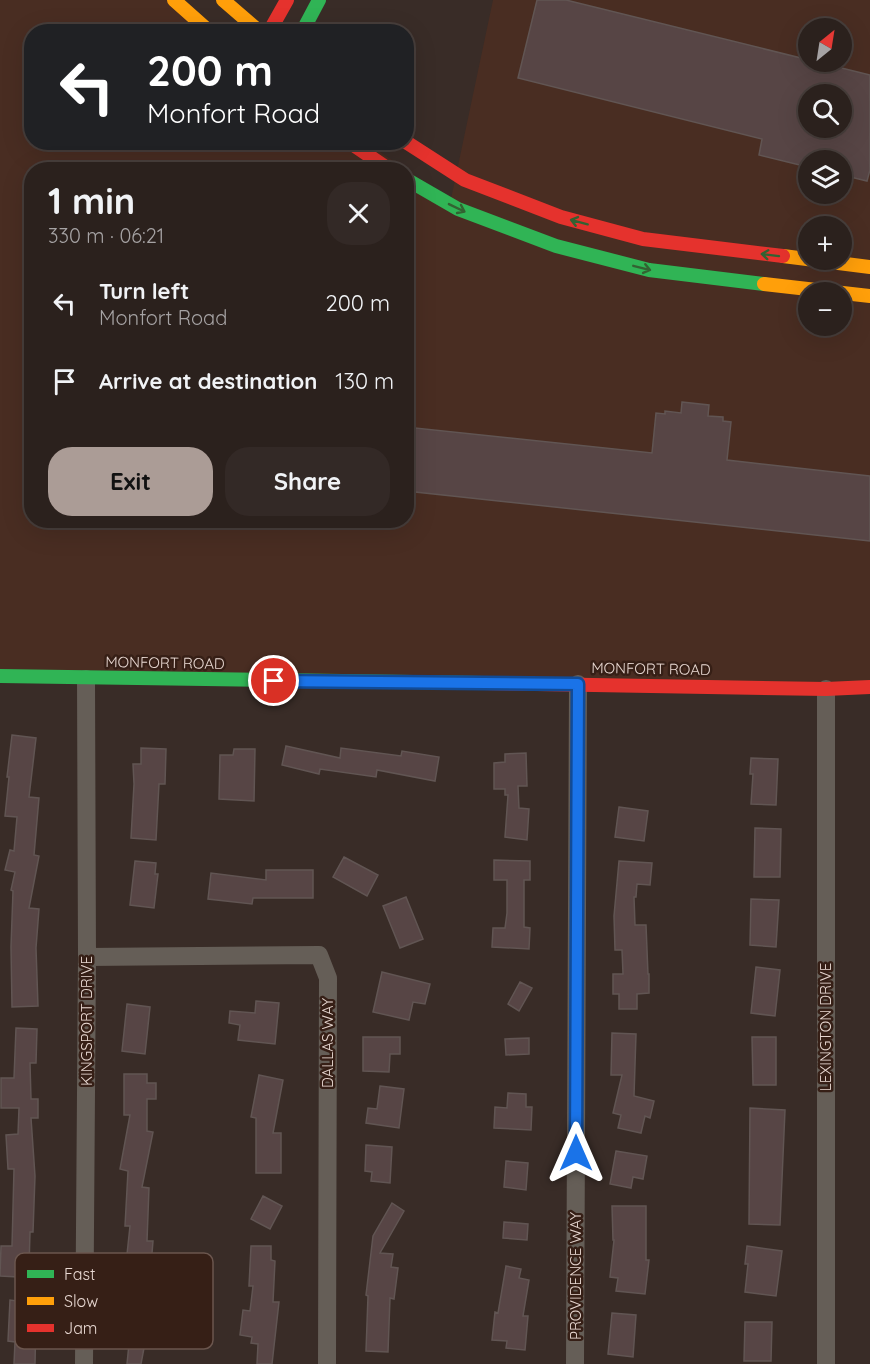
<!DOCTYPE html>
<meta charset="utf-8">
<style>
body{margin:0;font-family:Quicksand,sans-serif;background:#332926;color:#f1f3f6;height:100vh;display:flex;flex-direction:column;font-size:22px;white-space:nowrap}
*{box-sizing:border-box;margin:0}
p{font-size:20px;color:#a6a3a4}
.icon{flex:none;width:33px;height:33px;fill:none;stroke:currentColor;stroke-width:2;stroke-linecap:round;stroke-linejoin:round}
.map{position:relative;flex:1;overflow:hidden}
.sheet{position:absolute;left:24px;top:162px;width:390px;height:366px;display:flex;flex-direction:column;background:#2b211d;border-radius:24px;box-shadow:0 6px 24px #0002,0 0 0 2px #473e3b}
.sheet>*{flex:none}
.banner{position:absolute;left:24px;top:24px;width:390px;height:126px;border-radius:24px;box-shadow:0 6px 24px #0002,0 0 0 2px #473e3b;background:#202124;color:#fff;overflow:hidden}
.needle{width:39px;rotate:30deg}
.controls{position:absolute;left:798px;top:18px;display:grid;gap:12px}
.controls a{display:grid;place-items:center;width:54px;height:54px;border-radius:50%;background:#2b211d;box-shadow:0 6px 24px #0002,0 0 0 2px #473e3b;font-size:30px}
.pin{position:absolute;display:grid;place-items:center;width:51px;height:51px;color:#fff;margin:-26px;border:3px solid #fff;border-radius:50%;box-shadow:0 2px 6px #0007}
.me{position:absolute;width:66px;margin:-33px;rotate:0deg;stroke-linejoin:round;filter:drop-shadow(0 0 4px #0008)}
.turn{display:flex;align-items:center;gap:21px;height:126px;padding:0 24px;font-size:27px}
.turn .icon{width:78px;height:78px;stroke-width:2.5}
.turn b{display:block;font-size:42px;line-height:51px}
.round{display:grid;place-items:center;flex:none;width:63px;height:63px;border-radius:24px;background:#332926}
.summary{display:flex;align-items:center;justify-content:space-between;height:102px;padding:0 24px}
h1{font-size:36px;font-weight:700;line-height:45px}
.primary-button{display:flex;gap:12px;margin-top:auto;padding:12px 24px}
.primary-button a{flex:1;height:69px;border-radius:24px;background:#ab9c96;color:#111;font-size:24px;font-weight:700;line-height:69px;text-align:center}
.primary-button a+a{background:#332926;color:#f1f3f6}
ul{padding:0;list-style:none}
li{display:flex;align-items:center;gap:18px;height:78px;padding:0 24px}
li div{flex:1}
li b{display:block;font-size:22px}
li em{font-style:normal}
.map>svg:first-child{display:block}
.built{fill:#492d22;fill-rule:evenodd}
.building{fill:#574545;stroke:#615553;stroke-width:1.5;fill-rule:evenodd}
.lines{fill:none;stroke-linecap:round;stroke-linejoin:round}
.street{stroke:#655e57;stroke-width:18}
.fast{stroke:#30b455;stroke-width:14}
.slow{stroke:#ff9f0a;stroke-width:14}
.jam{stroke:#e5322d;stroke-width:14}
.oneway{stroke:#336232}
.route-casing{stroke:#114b97;stroke-width:15}
.route{stroke:#1a73e8;stroke-width:10}
.labels{text-anchor:middle;stroke-width:5;stroke-linejoin:round;paint-order:stroke}
.street-label{font-size:15px;fill:#e8d8d2;stroke:#361f16}
.key{fill:#361f16;stroke:#6b564e;stroke-width:1.5}
.key-label{font-size:16px;fill:#e8d8d2}
</style>
<div class="map">
<svg width="870" height="1364" viewBox="0 0 870 1364">
<rect width="100%" height="100%" fill="#392c27"/>
<path class="built" d="M0,0H178L216,31L32,32V142L367,143L406,170H32V520H406V170L451,199L493,0H870V684L0,683ZM808,28H842V62H808ZM808,94H842V128H808ZM808,160H842V194H808ZM808,226H842V260H808ZM808,292H842V326H808Z"/>
<path class="building" d="M537,0H566L870,75V170L867,181L842,175V160H808V167L759,155L762,139L518,78ZM808,94H842V128H808Z
M682,402L709,405L708,416L723,417V421L731,422L727,460L870,476V541L406,491V427L652,453L656,413L665,414V411L681,413Z
M12,735L36,738L29,797L39,798L34,855L39,856L29,908L39,909L36,948L38,1006L12,1007L11,947L13,891L11,890L15,872L5,870L10,850L14,851L17,817L5,816L9,777H7Z
M286,746L340,758L341,748L401,756L402,751L439,757L435,781L377,770L376,777L320,769L319,774L282,765Z
M141,748L166,749L165,784H159L156,840L131,838L134,784L133,764H141Z
M234,749H255L254,801L219,799L220,755H233Z
M526,753L527,786H518L519,808L529,809L527,840L505,837L508,795H505V789H494V763L505,762V754Z
M751,758L778,759L776,805L751,804L753,774H750Z
M619,807L648,811L644,841L615,837Z
M755,828L781,829L780,877H754Z
M344,857L378,875L367,896L333,877Z
M494,860L530,861V880H524V927L530,928L529,949L492,947L493,928H505L507,913V880H494Z
M135,861L156,863L155,874H158L154,908L130,905Z
M619,861L652,863L650,885L637,884L636,897H634L635,925H646L648,974H649V993L637,994V1009H619V994H613V974H623L622,950H615L614,916Z
M266,870H313V898H253L252,904L208,899L211,873L266,880Z
M406,897L423,939L400,948L383,906Z
M751,899L779,900L776,947L750,945Z
M756,967L780,970L775,1016L751,1013Z
M382,972L430,984L425,1004L413,1002L409,1020L373,1012Z
M520,982L532,988L519,1011L508,1004Z
M256,1001L279,1003L275,1044L238,1040L240,1025L229,1023L230,1011L255,1013Z
M127,1004L150,1007L145,1054L122,1051Z
M16,1028L37,1029L36,1063H30L31,1099H38V1118H31L35,1176L33,1232H30L29,1267H37L35,1364H14L15,1342L8,1341L10,1300L17,1301L18,1277L0,1276L1,1246H12L14,1169H8L6,1135L18,1134L19,1108H1V1078H14Z
M612,1033L636,1034L634,1096L654,1101L650,1118L645,1116L641,1133L618,1128L621,1115L613,1113L622,1075H611Z
M363,1037H400V1054H390L389,1072L363,1071Z
M752,1037H776V1085H753Z
M529,1038V1054L506,1055L505,1039Z
M124,1074H147V1083H156V1099H147V1131L153,1132L142,1187L149,1188L147,1241H153L148,1302L164,1304L162,1318L150,1316L141,1364H127L130,1334L124,1333L132,1284L124,1283L130,1226H125L128,1171L120,1169L130,1115H124Z
M259,1075L283,1080L273,1133H281V1173H256V1118L251,1117Z
M380,1086L404,1089L399,1128L366,1123L368,1108L377,1109Z
M508,1093L526,1094V1107H532L531,1130L494,1128L495,1107L507,1108Z
M750,1108L785,1110L780,1225L749,1224Z
M366,1145L392,1147L390,1183L371,1181L372,1172L365,1171Z
M616,1151L647,1156L643,1179L633,1177L631,1188L610,1184Z
M506,1161L528,1163L526,1190L504,1187Z
M263,1196L282,1206L270,1229L251,1219Z
M392,1203L404,1211L380,1253L393,1254L391,1267L398,1268L394,1299L390,1298L388,1352L366,1351L368,1296L366,1295L373,1236Z
M612,1206H646V1260H649L645,1294L616,1291L618,1278L610,1277L614,1240H613Z
M504,1222L528,1224L527,1240L503,1238Z
M251,1246H271V1260L275,1261L273,1302H279L272,1364H257L258,1344L251,1343L252,1337L240,1335L243,1310L250,1311L253,1286H249Z
M747,1246L782,1251L776,1296L745,1292L748,1264H745Z
M506,1266L521,1269L519,1278L529,1280L523,1316H528L525,1350L506,1348L507,1341L492,1340L495,1312L498,1313Z
M612,1313L636,1315L633,1357L608,1354Z
M745,1322H772L771,1361H744Z"/>
<g class="lines">
<path class="street" d="M87,957L319,955L328,978L327,1364
M84,1364L87,957L86,679
M575,1364L578,684
M826,1364V689"/>
<path class="fast" d="M302,32L319,0
M406,179L458,209L556,246L649,270L764,284
M0,676L484,683"/>
<path class="slow" d="M174,0L210,32
M223,0L260,32
M783,256L870,267
M764,284L870,296"/>
<path class="jam" d="M269,32L287,0
M349,142L390,170
M406,142L465,180L561,217L643,239L783,256
M484,683L826,689L870,687"/>
</g>
<defs><path id="oneway-shaft" d="M-6 0H5M1.5-3L5.5 0L1.5 3" fill="none" stroke-width="1.6" stroke-linecap="round" stroke-linejoin="round" transform="scale(1.5)"/></defs>
<g class="oneway">
<use href="#oneway-shaft" transform="translate(457 208) rotate(26)"/>
<use href="#oneway-shaft" transform="translate(579 222) rotate(-165)"/>
<use href="#oneway-shaft" transform="translate(770 255) rotate(-173)"/>
<use href="#oneway-shaft" transform="translate(642 268) rotate(14)"/>
</g>
<g class="lines">
<g class="route-casing">
<path id="route" d="M274,681L578,684L576,1153"/>
</g>
<use href="#route" class="route"/>
</g>
<g class="labels">
<g class="street-label">
<text transform="translate(165 663) rotate(1)" y="5">MONFORT ROAD</text>
<text transform="translate(651 669) rotate(1)" y="5">MONFORT ROAD</text>
<text transform="translate(87 1021) rotate(-90)" y="5">KINGSPORT DRIVE</text>
<text transform="translate(826 1027) rotate(-90)" y="5">LEXINGTON DRIVE</text>
<text transform="translate(328 1043) rotate(-90)" y="5">DALLAS WAY</text>
<text transform="translate(576 1276) rotate(-90)" y="5">PROVIDENCE WAY</text>
</g>
</g>
<rect x="15" y="1253" width="198" height="96" rx="9" class="key"/>
<rect x="27" y="1270" width="27" height="8" fill="#30b455"/>
<rect x="27" y="1297" width="27" height="8" fill="#ff9f0a"/>
<rect x="27" y="1324" width="27" height="8" fill="#e5322d"/>
<g class="key-label">
<text x="64" y="1280">Fast</text>
<text x="64" y="1307">Slow</text>
<text x="64" y="1334">Jam</text>
</g>
</svg>
<div class="controls">
<a><svg class="needle" viewBox="-14 -14 28 28"><path d="M0-13l5 13h-10z" fill="#e53935"/><path d="M0 13l5-13h-10z" fill="#a6a3a4"/></svg></a>
<a><svg class="icon" aria-label="search" viewBox="0 0 24 24"><circle cx="10" cy="10" r="6"/><path d="M15 15l6 6"/></svg></a>
<a><svg class="icon" aria-label="layers" viewBox="0 0 24 24"><path d="M12 4l9 5-9 5-9-5zM3 14l9 5 9-5"/></svg></a>
<a>+</a>
<a>−</a>
</div>
<div class="pin" style="left:274px;top:681px;background:#d93025"><svg class="icon" aria-label="arrive" viewBox="0 0 24 24"><path d="M6 21V4h12l-3 4 3 4H6"/></svg></div>
<svg class="me" style="left:576px;top:1153px" viewBox="-20 -20 40 40"><path d="M0-17L14 15 0 8-14 15z" fill="#1a73e8" stroke="#fff" stroke-width="4"/></svg>
<div class="banner">
<div class="turn"><svg class="icon" aria-label="left" viewBox="0 0 24 24"><path d="M17 20v-9H6M10 6l-5 5 5 5"/></svg><div><b>200 m</b>Monfort Road</div></div>
</div>
<section class="sheet">
<div class="summary"><div><h1>1 min</h1><p>330 m · 06:21</p></div><a class="round"><svg class="icon" aria-label="close" viewBox="0 0 24 24"><path d="M6 6l12 12M18 6L6 18"/></svg></a></div>
<ul>
<li><svg class="icon" aria-label="left" viewBox="0 0 24 24"><path d="M17 20v-9H6M10 6l-5 5 5 5"/></svg><div><b>Turn left</b><p>Monfort Road</p></div><em>200 m</em></li>
<li><svg class="icon" aria-label="arrive" viewBox="0 0 24 24"><path d="M6 21V4h12l-3 4 3 4H6"/></svg><div><b>Arrive at destination</b></div><em>130 m</em></li>
</ul>
<div class="primary-button"><a>Exit</a><a>Share</a></div>
</section>
</div>
